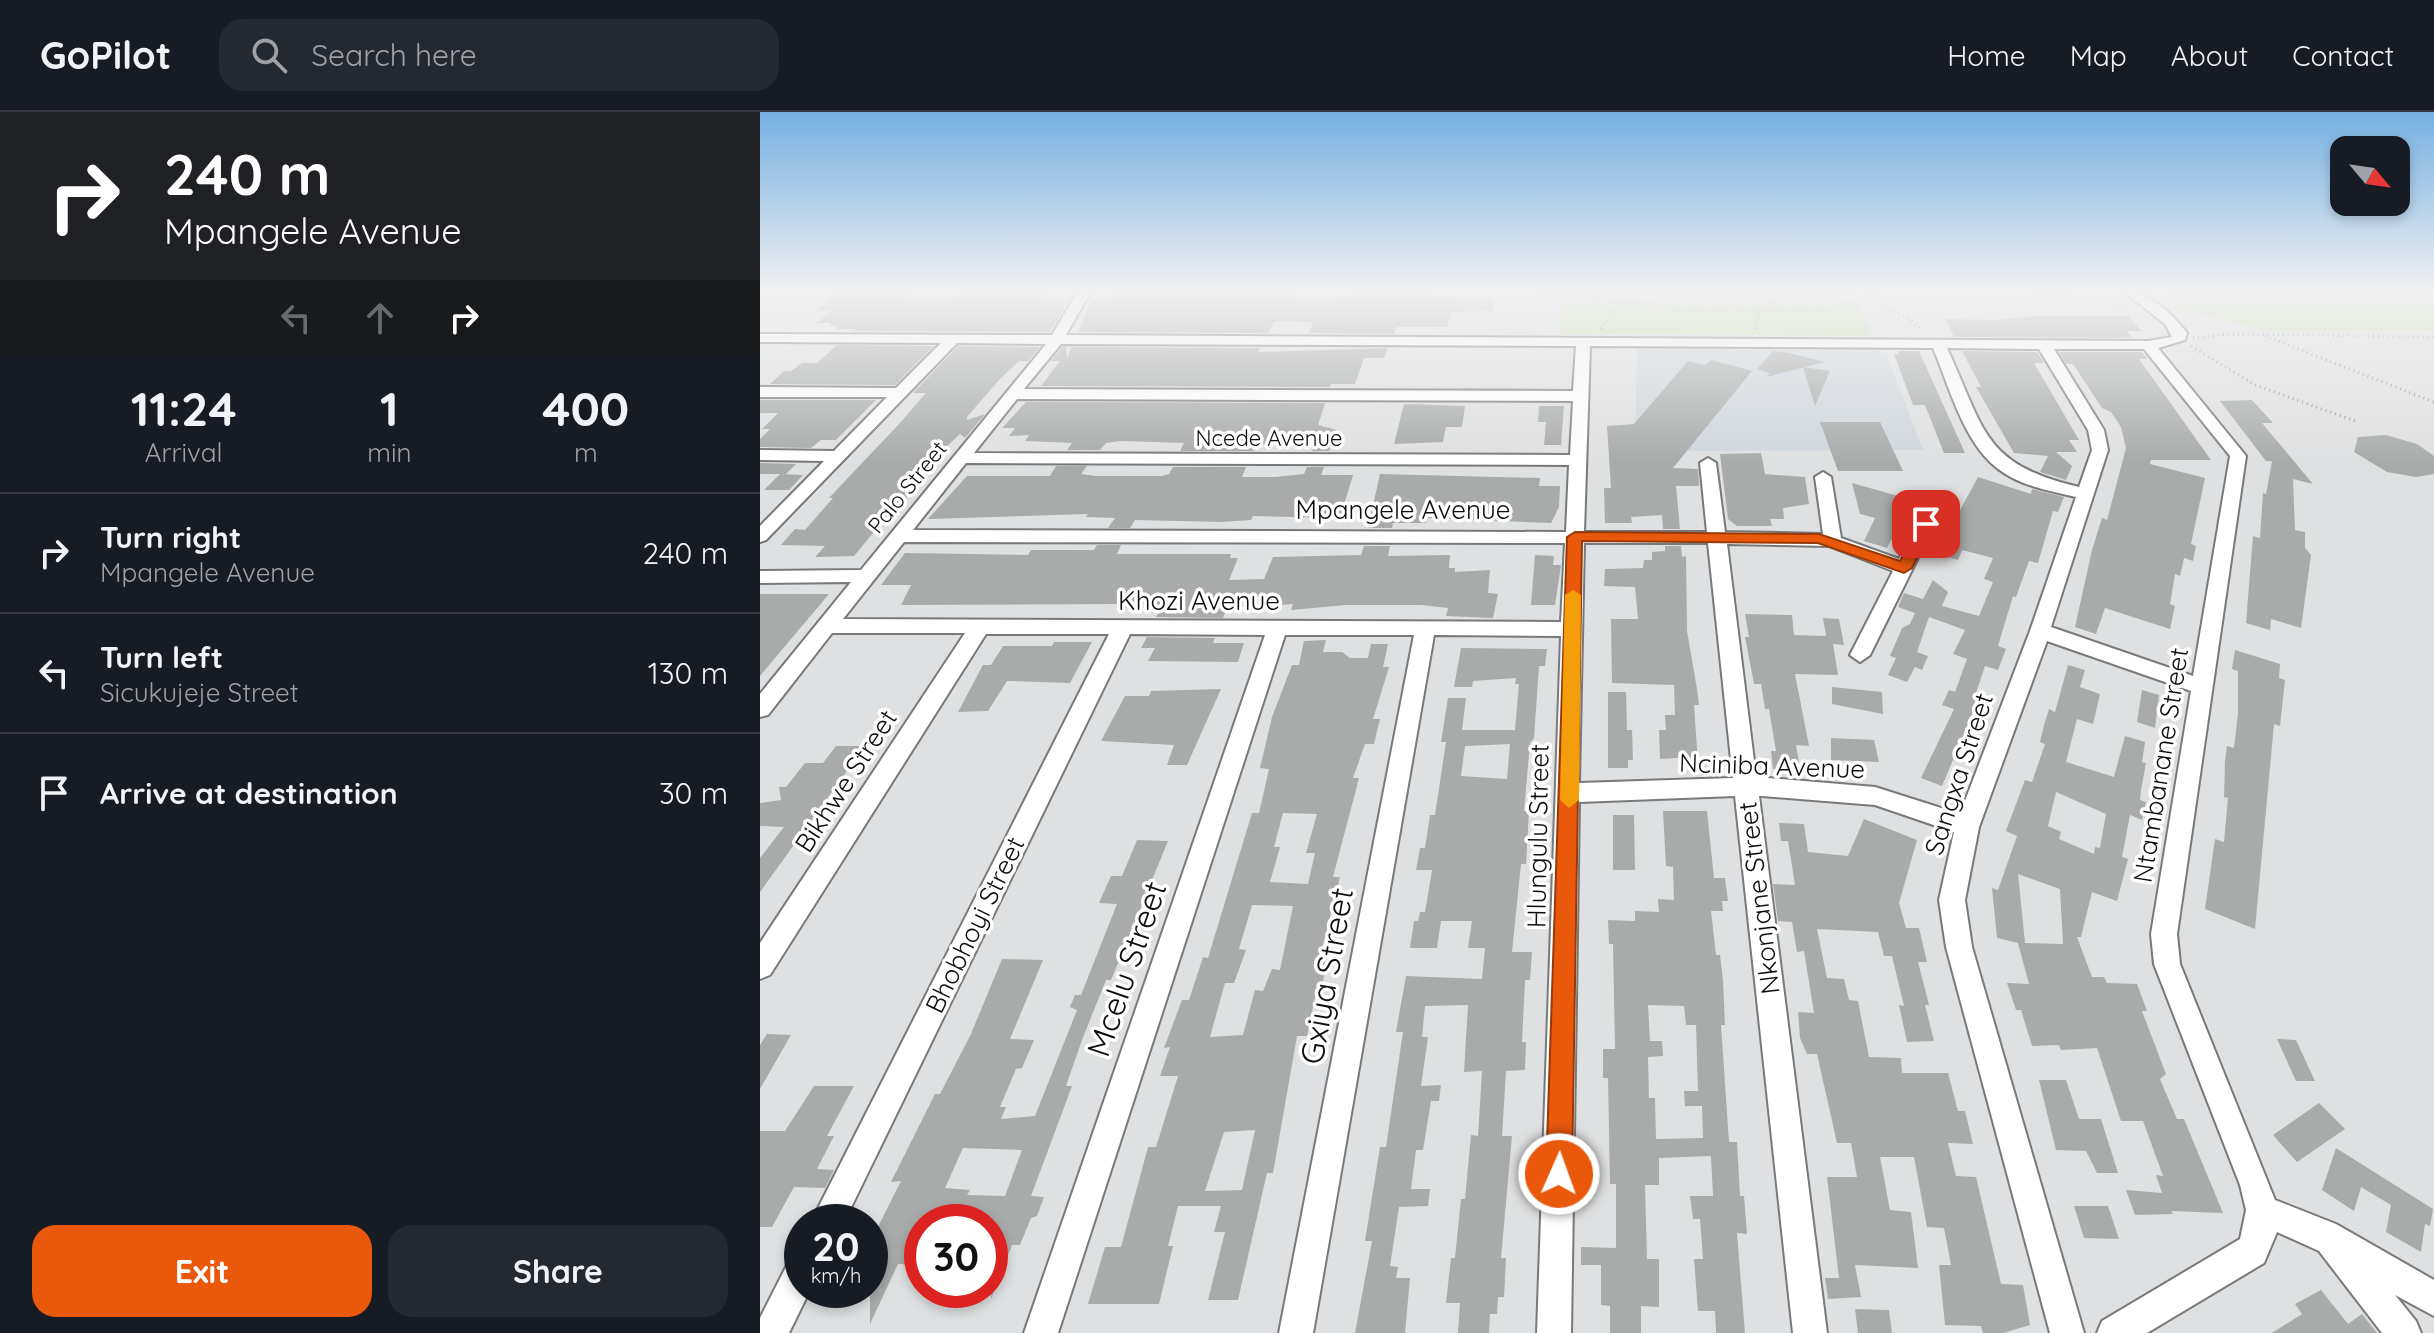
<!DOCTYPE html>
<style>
body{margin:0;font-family:Quicksand,sans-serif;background:#242831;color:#f1f3f6;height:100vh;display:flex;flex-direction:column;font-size:30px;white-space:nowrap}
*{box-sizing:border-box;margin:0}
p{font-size:26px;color:#9ea1a6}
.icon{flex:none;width:44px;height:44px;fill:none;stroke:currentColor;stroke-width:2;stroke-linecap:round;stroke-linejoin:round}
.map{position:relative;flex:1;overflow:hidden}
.details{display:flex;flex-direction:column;background:#171b24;width:760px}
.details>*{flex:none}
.banner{background:#202124;color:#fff;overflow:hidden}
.needle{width:52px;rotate:119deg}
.controls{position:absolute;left:1570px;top:24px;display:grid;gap:16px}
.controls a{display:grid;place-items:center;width:80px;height:80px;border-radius:16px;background:#171b24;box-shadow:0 4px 12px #0003;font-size:40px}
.speed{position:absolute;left:24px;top:1092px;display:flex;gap:16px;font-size:40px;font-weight:700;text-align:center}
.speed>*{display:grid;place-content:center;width:104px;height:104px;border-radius:50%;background:#171b24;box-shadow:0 4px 12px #0003;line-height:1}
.speed small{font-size:20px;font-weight:400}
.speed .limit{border:12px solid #d22;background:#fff;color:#111}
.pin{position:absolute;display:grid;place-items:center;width:68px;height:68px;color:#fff;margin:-34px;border-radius:16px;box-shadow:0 4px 12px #0006}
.me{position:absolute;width:88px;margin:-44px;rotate:2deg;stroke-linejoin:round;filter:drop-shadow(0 0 6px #0008)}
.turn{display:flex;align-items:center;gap:28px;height:168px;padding:0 32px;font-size:36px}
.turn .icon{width:104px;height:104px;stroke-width:2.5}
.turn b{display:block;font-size:56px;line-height:68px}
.lanes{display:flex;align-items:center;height:76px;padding:0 32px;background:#0003;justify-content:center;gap:40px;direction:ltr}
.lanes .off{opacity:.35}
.eta{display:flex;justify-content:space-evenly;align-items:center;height:136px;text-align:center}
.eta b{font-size:48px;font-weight:800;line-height:56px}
.button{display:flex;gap:16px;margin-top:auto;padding:16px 32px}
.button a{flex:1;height:92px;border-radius:24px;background:#ea580c;color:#fff;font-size:32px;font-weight:800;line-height:92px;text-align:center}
.button a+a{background:#242831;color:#f1f3f6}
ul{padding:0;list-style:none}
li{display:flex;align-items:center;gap:24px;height:120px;padding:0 32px;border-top:2px solid #363941}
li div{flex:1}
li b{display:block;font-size:30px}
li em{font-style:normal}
header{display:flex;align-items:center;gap:48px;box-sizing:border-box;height:112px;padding:0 40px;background:#171b24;border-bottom:2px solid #363941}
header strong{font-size:38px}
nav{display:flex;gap:44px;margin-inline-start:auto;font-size:28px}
.search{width:560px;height:72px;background:#242831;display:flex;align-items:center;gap:20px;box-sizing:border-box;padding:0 28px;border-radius:24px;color:#9ea1a6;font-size:30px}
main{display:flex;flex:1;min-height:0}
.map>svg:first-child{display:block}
.built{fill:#cfd6dc}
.green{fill:#c5dda2}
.building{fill:#a9abab;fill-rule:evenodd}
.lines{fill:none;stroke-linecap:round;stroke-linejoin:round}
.minor-casing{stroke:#78797a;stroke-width:4}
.path{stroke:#8e8f90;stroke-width:3;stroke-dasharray:1 4;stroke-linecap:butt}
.minor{fill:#fff;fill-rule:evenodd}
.route{fill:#ea580c;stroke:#983908;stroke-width:2}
.slow{fill:#f59e0b}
.labels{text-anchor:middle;stroke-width:7;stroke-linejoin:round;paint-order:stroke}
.far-street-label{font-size:22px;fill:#0d0e0e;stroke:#fff}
.street-label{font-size:26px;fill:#0d0e0e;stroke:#fff}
.near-street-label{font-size:32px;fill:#0d0e0e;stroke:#fff}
</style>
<header>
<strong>GoPilot</strong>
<div class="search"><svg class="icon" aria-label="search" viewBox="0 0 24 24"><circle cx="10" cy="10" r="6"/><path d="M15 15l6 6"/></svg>Search here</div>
<nav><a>Home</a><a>Map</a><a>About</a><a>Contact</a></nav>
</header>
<main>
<section class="details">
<div class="banner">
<div class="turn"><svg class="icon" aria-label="right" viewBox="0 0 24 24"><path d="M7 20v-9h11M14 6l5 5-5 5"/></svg><div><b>240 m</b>Mpangele Avenue</div></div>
<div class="lanes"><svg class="icon off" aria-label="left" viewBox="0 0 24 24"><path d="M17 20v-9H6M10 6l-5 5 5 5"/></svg><svg class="icon off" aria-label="ahead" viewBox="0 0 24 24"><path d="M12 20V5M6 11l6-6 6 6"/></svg><svg class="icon" aria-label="right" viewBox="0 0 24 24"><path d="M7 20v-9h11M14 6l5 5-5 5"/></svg></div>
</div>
<div class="eta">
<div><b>11:24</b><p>Arrival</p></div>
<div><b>1</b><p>min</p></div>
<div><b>400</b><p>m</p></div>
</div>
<ul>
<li><svg class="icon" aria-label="right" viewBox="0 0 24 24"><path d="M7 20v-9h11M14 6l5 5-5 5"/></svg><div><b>Turn right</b><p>Mpangele Avenue</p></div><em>240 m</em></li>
<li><svg class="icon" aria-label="left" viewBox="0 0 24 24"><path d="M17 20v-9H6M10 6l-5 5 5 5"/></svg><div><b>Turn left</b><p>Sicukujeje Street</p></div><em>130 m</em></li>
<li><svg class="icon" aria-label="arrive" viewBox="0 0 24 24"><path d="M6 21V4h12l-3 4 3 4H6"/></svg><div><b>Arrive at destination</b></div><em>30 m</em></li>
</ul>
<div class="button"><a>Exit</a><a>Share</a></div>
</section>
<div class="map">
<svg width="1674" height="1221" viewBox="0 0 1674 1221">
<rect width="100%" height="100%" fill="#dfe0e1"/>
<path class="built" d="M877,229L1122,230L1163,338L875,339Z"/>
<path class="green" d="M757,179H1092L1111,223L799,222L801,188Z
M1404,179H1674V218L1510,219L1416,196Z"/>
<path class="building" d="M152,179L146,186L284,181L280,187L303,184L304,197L290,220L93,219L96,217H76L79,214H69L72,211H57L72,198L56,199L77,181Z
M368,180L382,183H536L535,186L614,183L733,185V199L691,200L687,215H636L634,222L549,221L553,210L515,209L508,221L318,220L332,188Z
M1276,204H1369L1381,219H1367L1372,226L1194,225L1185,207L1237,208Z
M77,233L174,234L135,273L10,272L24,259H31L42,251H57Z
M198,234L280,235L268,249H259L239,268L207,305V308L225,302L205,326L200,322L183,338L138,397H133L94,444L55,445L65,434L21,433L35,417L45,418L73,386H69L139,312L166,281H153Z
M302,235H306L307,246L312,235L500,236L498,240L628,236L624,246H604L595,272H571L570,275L281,274L300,249H291Z
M1013,239L1029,241L1065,250L1006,265L1010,261L997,257Z
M1138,239H1159L1205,341H1184L1165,293H1153L1134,242H1139Z
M1202,239L1277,240L1284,251H1274L1319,328H1309L1317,340H1296L1312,354L1306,368L1280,360L1288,344L1254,341L1216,275H1221Z
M1299,240H1382L1387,247H1379L1451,348H1391L1390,352L1445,366L1431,432L1436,434L1433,449L1424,446L1420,464L1415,462L1410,492L1415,494L1410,517L1345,496L1336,522L1315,515L1332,438L1342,406L1347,408L1366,336L1361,315L1351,300L1342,296L1313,252H1306Z
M951,248L992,259L913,356L938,357L939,374H916L920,417H903L902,403L871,405L872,411H845L844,376H851L847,314L874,312L928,249L945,253Z
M1043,255L1070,259L1055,294Z
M0,288H116L76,328H61L51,336L0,335V327L10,317H2L18,301H0Z
M1492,288L1513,311H1502L1553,372L1533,367L1535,418L1545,420V436L1551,443L1541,516L1511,507L1510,518L1486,511L1493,424L1500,426L1503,381L1506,382L1512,349H1506L1460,289Z
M266,290L565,291L558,313L577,318L569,339H552L555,332L495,333L493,339H420L424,331L361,329L346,331L340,338H307L312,331L265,329L269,323L249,324L255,316H242Z
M644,292L705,294L702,315H686L683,330L634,332Z
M779,294H804L801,333H784L786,310H778Z
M1060,310H1120L1143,359H1078Z
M1626,323L1657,332L1674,344V362L1656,365L1627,360L1594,340L1598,325Z
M1001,341L1005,362L1045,365L1049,392L1023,396L1024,407H1010L1012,414H977L968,407L960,342Z
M0,351L36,352L26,362H0Z
M296,354H327L321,362L336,364H402L409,362L413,355H486L482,365H515L544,362L547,355H564L561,363H593L580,406L493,404L491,408L461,410L375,408L370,416H348L355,406L326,405L328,402L168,407L207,364H290Z
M20,362L43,363L29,378H4Z
M620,362L780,366L779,374H800L799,395L791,411L667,406L666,411H633L632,416H608Z
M1218,365L1271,382L1272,377L1304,385L1298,400L1293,399L1278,451L1269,449L1256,485L1253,484L1238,534L1246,537L1238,558L1225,554L1214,587L1218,588L1182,674L1161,666L1194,597L1182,593L1189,578L1195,580L1207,547L1193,542L1205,518L1169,505L1157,540L1168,544L1162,558L1155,555L1147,570L1128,563L1136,546L1130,544L1142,516L1150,512L1155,501L1138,495L1144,481L1163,487L1173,468L1188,480L1182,494L1219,504L1233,470L1224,467L1233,446L1202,438L1198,448L1181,443L1192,413Z
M1092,371L1156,389L1136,429L1131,428L1127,436L1104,429L1115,406L1100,402Z
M337,433H361L357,442H471L470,446H478L469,468L504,467L513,445L601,443L604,434H630L628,444L690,443L689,456H695V460L730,458L728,481L738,482L733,506L686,504L688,496L661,493H586L531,498L533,492L467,496L463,506L396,505L401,496H360L362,492L141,493L151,473H121L145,441L268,443L271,438H334Z
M905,434H921L922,445L926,444L927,519L937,577L939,593H934L938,652H918V646L900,647L899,618H906L905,603H915L914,573L852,571L851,507H878L875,475L844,474L845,457L883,456L884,448H892V440L905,439Z
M775,443L794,444L793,453H801L795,493H771Z
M0,482H69L0,564Z
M985,502L1032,503L1034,523L1066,524L1063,506L1079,507L1084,533L1073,532L1078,563L1035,562L1049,634L1036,633L1040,657H1013L1011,639H1016L1009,597H1005L1001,572H994L985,525H989Z
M387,525L455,526L453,531H484L478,550L388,549L395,536H381Z
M566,528L563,540H582L590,546H608L611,532H628L623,555H629L613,607H620L614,632H605L593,666H599L573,765H580L561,841H568L562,876H557L547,924H537L513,1061H507L478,1188H448L465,1120H454L461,1094H418L408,1134H413L399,1192H328L345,1135H361L388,1035H396L418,964H400L410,935L404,936L422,888H429L443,845L448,846L492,701H499L509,657L500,656L512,605L532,553H539L544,529ZM523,701L557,702L546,741H555L548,772L510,770L520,735H514ZM492,793L533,794L520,858L512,857L503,879L495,878L483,923L450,925L465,871H474L486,838L479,837ZM495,1018L482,1078L445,1079L464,1020Z
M294,530H332L310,571L247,569L228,599L198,600L223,553H231L243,534H292Z
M701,536L787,537L785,554H779L774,626L770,631L764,699H769L766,752H761L752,840H772L770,868H765L762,930H766L765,958L746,959L742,1024H752L741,1146H746L744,1185H738L737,1202H730L729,1221H698L700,1191H686L691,1146H695L701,1087H705L711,1023L718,1024L722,959L704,960L708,893L665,894L662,925H668L661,974L681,973L679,989H671L663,1038H656L651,1077H670L668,1094L639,1095L630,1154L638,1155L636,1166H650L645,1221H595L612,1129H605L620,1035H626L643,920H636L646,864L722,867L725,836H708L712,809H681L677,836H650L654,809H658L660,800H665L672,758H656L660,736H665L670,703H675L686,630H681L688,586H706L702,618H755L759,572H755L756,566L713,569L712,575H694ZM750,632L747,667L701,664L705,634Z
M1475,538L1520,552L1519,566L1525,568L1520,614L1514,612L1495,817L1445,797L1455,727L1464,730L1468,686L1464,685L1465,650L1467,634L1474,636L1478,601V559L1472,557Z
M1308,553L1325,558L1320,575L1340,582L1333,612L1317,607L1306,650L1354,665L1365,624L1385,630L1382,650L1386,651L1381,678L1380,688L1386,690L1382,708L1370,703L1362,745L1368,747L1357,789L1332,780L1321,825H1317L1332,865H1344L1347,871L1377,872L1387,899H1382L1406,962L1400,967L1417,1007H1424L1463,1101L1411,1099L1413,1102L1375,1103L1366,1078L1402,1081L1396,1063L1403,1064L1383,1009H1361L1337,936L1301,938L1299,933L1272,934L1261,898H1256L1247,871L1269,872L1258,831L1237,826L1232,776L1238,778L1257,724L1246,719L1265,668L1272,670L1285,632L1280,630L1284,613L1289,597L1295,600ZM1296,680L1346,702L1340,736L1335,735L1334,742L1299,727L1301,720L1288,714ZM1258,762L1300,777L1303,832L1265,831Z
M1072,575L1122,580L1123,602L1072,592Z
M461,577L427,653H407L414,633L341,629L365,584H389L391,579Z
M1382,578L1399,583L1395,616L1377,610Z
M848,580H866L867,618H872L873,648H868V656H848Z
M1071,626L1114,628L1119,650L1071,648Z
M76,634H105L0,780V746L24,715L0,714V691L21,688L19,675H26L45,651H63Z
M903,699H947L954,766H965L968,789H962L963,799H951L956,843H960L963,868L965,913H961L969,1030H977L980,1084H984L987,1122L977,1121L985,1221H956L955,1199H938L934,1147H943L940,1107H933L930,1084H953L951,1044L899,1046V1073H885L887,1147H899V1195L881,1194V1221H850V1194L841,1193V1153H821V1135L856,1136V1072H850L848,966H843V937H855L853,832H849L848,808L875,809V799L899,800L898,787L914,788L913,755L906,754ZM888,893L924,894L926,913H936L938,979H924L925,994H942L943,1026L896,1027L895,986H889L888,945L903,944L902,929H890Z
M853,703H874L875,758H853Z
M1104,707L1157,728L1139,791L1146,816H1159L1167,850H1158L1169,893H1165L1174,929L1147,930L1139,893L1144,894L1132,844H1124L1118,820L1057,817L1067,866L1084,867L1089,888L1098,889L1109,945L1141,946L1142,961H1188L1198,999H1205L1213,1032L1188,1031L1196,1064L1216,1065L1241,1172L1263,1173L1270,1213L1243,1221H1223L1221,1214L1185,1213L1179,1153H1191L1184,1116L1167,1115L1154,1045H1120L1130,1098L1151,1100L1158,1156L1095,1153L1101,1185L1068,1187L1065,1166H1079L1067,1065H1097L1091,1031H1077L1057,942H1047L1040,926L1038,900L1054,901L1044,839L1037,840L1032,810L1018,809L1013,772L1035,773L1028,729H1021L1019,711L1044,712L1048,740L1088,744Z
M377,728L408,729L351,868H346L322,928L306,974H312L271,1084L284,1085L277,1104L271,1106L260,1133H252L231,1187L230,1110H162V1153L138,1152L110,1212V1131L141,1069L131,1070L175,982H180L211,922L242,847L283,848L250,927L274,928L262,956L256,957L240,995H246L241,1007L275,1004L317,898L310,895L315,883H321L357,792L339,791L351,764H362ZM203,1036L262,1038L245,1084L207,1083L210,1078L185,1076Z
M7,922L31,923L0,977V933Z
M1517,927L1536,928L1555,969H1536Z
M1279,968H1306L1319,1007H1341L1358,1061H1337L1326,1039L1296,1038Z
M54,974H94L67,1024H74L57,1057L74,1058L65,1076L34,1075L12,1115H0V1019H25Z
M1559,991L1585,1017L1537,1050L1513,1023Z
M1576,1036L1673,1097L1670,1114L1665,1112L1661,1140L1626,1120L1631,1093L1601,1075L1594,1099L1562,1078Z
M1314,1094H1348L1359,1127L1324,1126Z
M1561,1178L1588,1212L1602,1202L1617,1221H1512L1542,1202L1535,1192Z
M1095,1197L1129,1198L1132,1221H1098Z"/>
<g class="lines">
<g class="minor-casing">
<path id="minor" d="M318,179H331L306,223L1388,229L1412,225L1405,212L1363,179C1388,179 1412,201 1427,221L1425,228L1398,236L1486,344L1417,822L1420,852L1515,1088L1576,1112L1674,1168V1204L1635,1183L1656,1209L1661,1221H1622L1559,1139L1517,1120L1504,1151L1387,1221H1337L1342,1209L1480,1127L1486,1098L1480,1073L1394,852L1391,822L1431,579L1287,529L1219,715L1205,788L1212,835L1324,1221H1290L1186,835L1179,788L1194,720L1115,693L1002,684H999L1067,1221H1033L975,684L819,690L811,1221H777L801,524L674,523L553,1221H519L654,523H525L298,1221H264L505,523L370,522L84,1110H51L349,522H226L10,863L0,867V831L205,521H72L8,603L0,605V582L91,470L0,471V459L101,458L286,232L197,231L6,428L0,430V414L64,349L0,348V338L74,339L127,285H0V275L136,276L181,231L0,230V222L292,223ZM301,232L816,234L813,279L264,277ZM830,234L1173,236C1190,276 1205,337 1244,361C1265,375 1292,379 1316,385L1270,519L1200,702L1115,675L996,665L967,432L1069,434L1133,459L1090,543L1100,550L1110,543L1186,389L1183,385H1171L1139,447L1081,426L1071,365L1063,360L1055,365L1063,422L965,420L956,351L948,346L940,351L947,420H824ZM1187,236L1279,237L1328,318L1332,338L1319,375C1222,352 1225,318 1187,236ZM1294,237H1384L1470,344L1433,564L1291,515L1348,338L1344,318ZM257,287L813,289L810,343L214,341ZM206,351L809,353L806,420L153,418ZM144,430L805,431L801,510L83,507ZM824,431H948L973,666L819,671Z
M42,1142V1178H50L29,1221H0V1206L30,1147Z"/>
</g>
<path class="path" d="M779,179L936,199L972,196L1001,200L1077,196L1125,179
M1269,179L1368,195
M1106,188L1147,205L1161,217
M841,217L857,194L877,179
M995,217L1001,200L1027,179
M1505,224L1674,290
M1433,226L1469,222L1674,225
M1431,234L1495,273L1598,310"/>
<use href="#minor" class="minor"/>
</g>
<linearGradient id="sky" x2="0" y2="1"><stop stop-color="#75b0e2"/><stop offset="0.51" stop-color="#f1f1f2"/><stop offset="1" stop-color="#f1f1f2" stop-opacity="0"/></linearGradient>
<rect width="1674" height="350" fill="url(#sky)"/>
<path class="route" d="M1166,407L1174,412L1152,456L1144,461L1058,431L822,429L812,1062L808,1071L799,1075L789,1071L786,1062L807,425L815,420L1059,422L1140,449L1159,412Z"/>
<path class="slow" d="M813,478L821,483L819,688L809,696L800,688L805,483Z"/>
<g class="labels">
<g class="far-street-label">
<text x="509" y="334">Ncede Avenue</text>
<text transform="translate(147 375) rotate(-51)" y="8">Palo Street</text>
</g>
<g class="street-label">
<text x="643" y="407">Mpangele Avenue</text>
<text x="439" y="498">Khozi Avenue</text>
<text transform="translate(1401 653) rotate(-81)" y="9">Ntambanane Street</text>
<text transform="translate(1012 654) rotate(2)" y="9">Nciniba Avenue</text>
<text transform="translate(1199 662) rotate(-72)" y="9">Sangxa Street</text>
<text transform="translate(86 669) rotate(-57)" y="9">Bikhwe Street</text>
<text transform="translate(778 724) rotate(-89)" y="9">Hlungulu Street</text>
<text transform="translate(999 786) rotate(-97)" y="9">Nkonjane Street</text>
<text transform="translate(215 813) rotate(-64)" y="9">Bhobhoyi Street</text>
</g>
<g class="near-street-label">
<text transform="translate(367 857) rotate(-71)" y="11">Mcelu Street</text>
<text transform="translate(567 864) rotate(-80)" y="11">Gxiya Street</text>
</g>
</g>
</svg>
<div class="controls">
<a><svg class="needle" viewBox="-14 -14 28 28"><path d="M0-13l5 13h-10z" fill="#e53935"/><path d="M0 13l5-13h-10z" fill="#9ea1a6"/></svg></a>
</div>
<div class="speed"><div>20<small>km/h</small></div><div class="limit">30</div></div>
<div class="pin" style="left:1166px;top:412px;background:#d93025"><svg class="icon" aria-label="arrive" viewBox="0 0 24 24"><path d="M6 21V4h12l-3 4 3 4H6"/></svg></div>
<svg class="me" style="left:799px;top:1062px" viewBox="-20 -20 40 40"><circle r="17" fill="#ea580c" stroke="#fff" stroke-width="3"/><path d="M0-11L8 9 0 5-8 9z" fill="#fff"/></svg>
</div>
</main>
